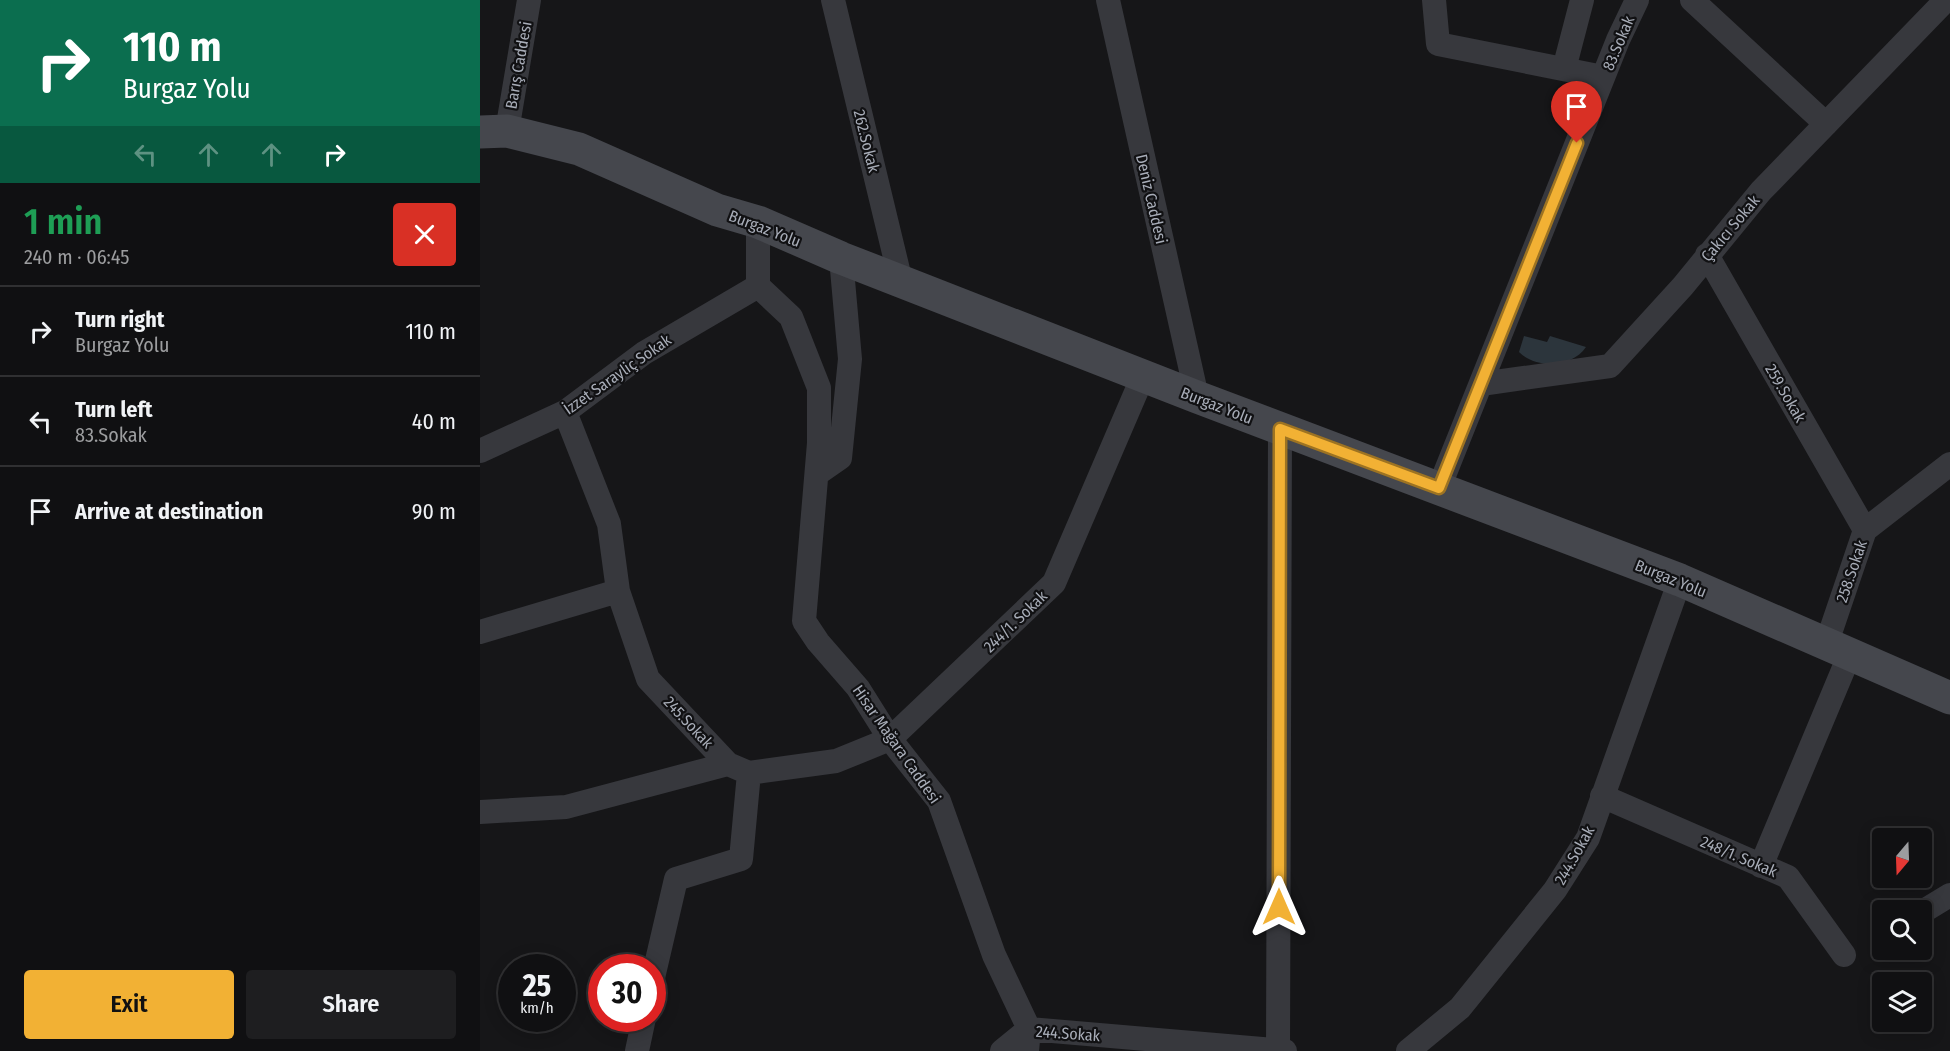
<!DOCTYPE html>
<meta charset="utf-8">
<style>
body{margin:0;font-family:"Fira Sans Condensed",sans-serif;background:#1e1e20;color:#f1f3f6;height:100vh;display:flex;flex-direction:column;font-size:22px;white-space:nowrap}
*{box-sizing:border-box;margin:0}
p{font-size:20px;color:#9c9d9f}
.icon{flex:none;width:33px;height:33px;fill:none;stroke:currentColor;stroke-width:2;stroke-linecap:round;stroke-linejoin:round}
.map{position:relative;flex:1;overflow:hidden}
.panel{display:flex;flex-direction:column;background:#101012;width:480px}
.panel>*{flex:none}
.hud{background:#0b6e4f;color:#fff;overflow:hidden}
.needle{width:39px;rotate:199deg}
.buttons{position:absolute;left:1392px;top:828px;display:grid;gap:12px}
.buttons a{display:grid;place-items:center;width:60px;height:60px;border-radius:6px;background:#101012;box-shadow:0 3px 15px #0003,0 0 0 2px #303032;font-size:30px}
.speed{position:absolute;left:18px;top:954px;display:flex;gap:12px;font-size:30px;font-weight:700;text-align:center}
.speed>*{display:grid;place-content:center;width:78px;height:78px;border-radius:50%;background:#101012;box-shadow:0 3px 15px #0003,0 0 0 2px #303032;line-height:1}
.speed small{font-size:15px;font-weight:400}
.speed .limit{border:9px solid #d22;background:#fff;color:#111}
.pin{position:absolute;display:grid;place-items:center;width:51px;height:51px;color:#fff;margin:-62px -26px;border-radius:50% 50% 50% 0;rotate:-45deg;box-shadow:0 0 6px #0007}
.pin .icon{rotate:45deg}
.me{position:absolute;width:66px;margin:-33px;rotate:0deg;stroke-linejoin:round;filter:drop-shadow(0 0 4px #0008)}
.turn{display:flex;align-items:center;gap:21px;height:126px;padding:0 24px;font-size:27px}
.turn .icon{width:78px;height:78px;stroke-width:2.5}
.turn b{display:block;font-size:42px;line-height:51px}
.lanes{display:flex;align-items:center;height:57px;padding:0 24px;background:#0003;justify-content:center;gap:30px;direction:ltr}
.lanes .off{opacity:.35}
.round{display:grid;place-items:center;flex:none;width:63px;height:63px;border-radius:6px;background:#1e1e20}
.summary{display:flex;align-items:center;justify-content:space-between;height:102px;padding:0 24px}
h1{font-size:36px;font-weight:600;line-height:45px;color:#1e9e55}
.cta{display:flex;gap:12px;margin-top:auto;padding:12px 24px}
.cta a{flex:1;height:69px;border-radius:6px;background:#f2b134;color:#111;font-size:24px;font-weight:600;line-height:69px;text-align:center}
.cta a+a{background:#1e1e20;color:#f1f3f6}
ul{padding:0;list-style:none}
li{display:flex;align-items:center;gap:18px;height:90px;padding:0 24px;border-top:2px solid #303032}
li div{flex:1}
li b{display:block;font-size:22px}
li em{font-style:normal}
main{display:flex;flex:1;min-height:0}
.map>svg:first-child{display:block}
.water{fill:#2c353c}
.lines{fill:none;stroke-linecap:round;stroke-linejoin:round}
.street{stroke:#37383d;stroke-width:24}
.secondary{stroke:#45474d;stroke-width:33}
.route-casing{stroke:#9d7322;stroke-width:15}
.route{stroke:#f2b134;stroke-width:10}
.labels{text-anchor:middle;stroke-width:4.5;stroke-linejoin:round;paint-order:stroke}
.street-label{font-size:16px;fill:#a8adb8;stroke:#111113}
</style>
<main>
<section class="panel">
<div class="hud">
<div class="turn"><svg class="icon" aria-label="right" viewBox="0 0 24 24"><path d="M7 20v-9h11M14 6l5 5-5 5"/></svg><div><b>110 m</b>Burgaz Yolu</div></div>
<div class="lanes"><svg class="icon off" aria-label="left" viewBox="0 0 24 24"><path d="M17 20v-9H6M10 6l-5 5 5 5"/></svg><svg class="icon off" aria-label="ahead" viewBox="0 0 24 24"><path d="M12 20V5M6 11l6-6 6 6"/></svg><svg class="icon off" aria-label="ahead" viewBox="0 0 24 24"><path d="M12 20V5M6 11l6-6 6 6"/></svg><svg class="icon" aria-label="right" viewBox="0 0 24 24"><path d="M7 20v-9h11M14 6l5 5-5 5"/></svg></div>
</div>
<div class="summary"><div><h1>1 min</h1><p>240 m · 06:45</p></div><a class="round" style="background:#d93025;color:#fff"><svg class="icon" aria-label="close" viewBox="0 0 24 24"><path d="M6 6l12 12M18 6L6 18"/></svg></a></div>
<ul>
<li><svg class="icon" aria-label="right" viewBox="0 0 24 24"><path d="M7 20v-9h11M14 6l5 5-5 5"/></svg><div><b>Turn right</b><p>Burgaz Yolu</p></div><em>110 m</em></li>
<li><svg class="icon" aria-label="left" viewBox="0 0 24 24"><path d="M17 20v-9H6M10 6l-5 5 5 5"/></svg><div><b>Turn left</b><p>83.Sokak</p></div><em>40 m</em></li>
<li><svg class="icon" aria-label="arrive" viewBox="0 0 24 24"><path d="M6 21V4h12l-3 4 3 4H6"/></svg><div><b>Arrive at destination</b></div><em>90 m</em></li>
</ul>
<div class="cta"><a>Exit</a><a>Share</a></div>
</section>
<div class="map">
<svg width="1470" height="1051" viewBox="0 0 1470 1051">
<rect width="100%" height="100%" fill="#161618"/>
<path class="water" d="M1044,336L1067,342L1070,336L1106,347C1092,368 1056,369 1039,352Z"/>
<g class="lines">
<path class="street" d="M353,0L421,282
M628,0L717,397
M954,0L958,44L1123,77
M1212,0L1346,124
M1084,69L1102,0
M27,131L49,0
M1227,255L1385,530
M278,286L311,317L339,388V443L324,621L338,642L378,688L410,739L459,801L514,955L549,1029L547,1051
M1001,384L1130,366L1203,286L1281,191L1466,0
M85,412L129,524L138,591L168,679L248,764L269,773L261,859L196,879L172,982
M0,451L85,412L164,353L278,286V222
M337,474L360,458L370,359L361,258
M959,488L1138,40L1157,0
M0,632L138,591
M1346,645L1385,530L1470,464
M269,773L356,761L410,739L574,583L663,376
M1122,796L1308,877L1364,955
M0,812L86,807L248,764
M1281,866L1369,656
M1442,912L1470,895
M157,1051L164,1018
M522,1051L549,1029L805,1051
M798,1051L800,429
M928,1051L980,1008L1075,890L1108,838L1200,580"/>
<path class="secondary" d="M0,132L27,131L99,149L237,210L278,222L361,258L717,397L1200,580L1470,698"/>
</g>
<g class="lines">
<g class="route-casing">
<path id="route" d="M799,907L800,429L959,488L1097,143"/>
</g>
<use href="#route" class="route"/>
</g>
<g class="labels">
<g class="street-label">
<text transform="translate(1138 43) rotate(-67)" y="6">83.Sokak</text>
<text transform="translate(38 65) rotate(-80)" y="6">Barış Caddesi</text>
<text transform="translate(387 141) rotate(76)" y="6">262.Sokak</text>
<text transform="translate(672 199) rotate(77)" y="6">Deniz Caddesi</text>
<text transform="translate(285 228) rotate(21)" y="6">Burgaz Yolu</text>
<text transform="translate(1250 228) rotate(-50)" y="6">Çakıcı Sokak</text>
<text transform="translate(137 374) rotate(-35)" y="6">İzzet Sarayliç Sokak</text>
<text transform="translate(1306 393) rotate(60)" y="6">259.Sokak</text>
<text transform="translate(737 405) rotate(21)" y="6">Burgaz Yolu</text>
<text transform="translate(1371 571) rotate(-71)" y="6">258.Sokak</text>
<text transform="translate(1191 578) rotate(22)" y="6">Burgaz Yolu</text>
<text transform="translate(535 621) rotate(-44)" y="6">244/1. Sokak</text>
<text transform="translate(209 722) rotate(47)" y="6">245.Sokak</text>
<text transform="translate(417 744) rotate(55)" y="6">Hisar Mağara Caddesi</text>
<text transform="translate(1094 855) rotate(-61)" y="6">244.Sokak</text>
<text transform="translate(1259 856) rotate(23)" y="6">248/1. Sokak</text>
<text transform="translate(588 1033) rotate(4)" y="6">244.Sokak</text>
</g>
</g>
</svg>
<div class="buttons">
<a><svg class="needle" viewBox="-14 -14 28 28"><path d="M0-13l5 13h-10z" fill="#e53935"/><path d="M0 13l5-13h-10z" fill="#9c9d9f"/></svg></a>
<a><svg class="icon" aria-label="search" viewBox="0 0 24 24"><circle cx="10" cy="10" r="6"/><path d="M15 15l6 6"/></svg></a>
<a><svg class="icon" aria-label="layers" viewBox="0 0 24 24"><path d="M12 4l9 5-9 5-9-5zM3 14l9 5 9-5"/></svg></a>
</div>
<div class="speed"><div>25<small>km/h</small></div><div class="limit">30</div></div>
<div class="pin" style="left:1097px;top:143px;background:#d93025"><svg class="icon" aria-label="arrive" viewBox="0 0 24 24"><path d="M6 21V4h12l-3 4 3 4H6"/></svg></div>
<svg class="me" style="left:799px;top:907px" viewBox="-20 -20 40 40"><path d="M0-17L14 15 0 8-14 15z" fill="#f2b134" stroke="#fff" stroke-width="4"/></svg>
</div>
</main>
